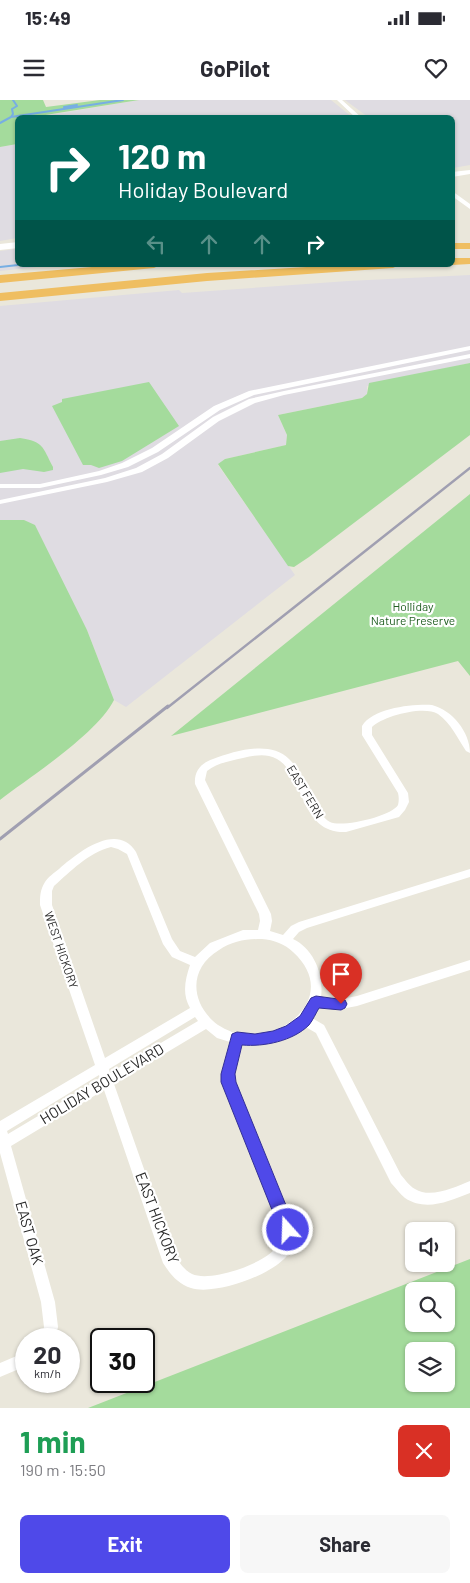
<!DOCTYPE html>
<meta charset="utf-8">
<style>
body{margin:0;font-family:Barlow,sans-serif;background:#f7f7f7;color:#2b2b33;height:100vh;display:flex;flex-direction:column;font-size:19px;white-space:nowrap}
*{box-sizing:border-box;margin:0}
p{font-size:16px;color:#7c7c81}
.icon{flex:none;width:28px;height:28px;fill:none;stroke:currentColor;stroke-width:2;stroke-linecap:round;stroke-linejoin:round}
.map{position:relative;height:1308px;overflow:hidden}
.side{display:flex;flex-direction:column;background:#fff;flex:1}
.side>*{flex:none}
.guide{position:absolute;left:15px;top:15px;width:440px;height:152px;border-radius:8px;box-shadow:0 1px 4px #0004;background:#00695c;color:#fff;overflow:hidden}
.fabs{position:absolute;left:405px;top:1122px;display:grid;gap:10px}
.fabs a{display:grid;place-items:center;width:50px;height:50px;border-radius:8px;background:#fff;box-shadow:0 1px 4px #0004;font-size:25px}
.speed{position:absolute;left:15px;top:1228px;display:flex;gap:10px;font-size:25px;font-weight:700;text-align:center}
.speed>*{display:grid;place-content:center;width:65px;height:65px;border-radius:50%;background:#fff;box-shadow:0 1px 4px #0004;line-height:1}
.speed small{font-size:12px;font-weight:400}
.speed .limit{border:2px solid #111;border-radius:8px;background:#fff;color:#111}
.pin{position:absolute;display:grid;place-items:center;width:42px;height:42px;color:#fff;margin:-51px -21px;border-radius:50% 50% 50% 0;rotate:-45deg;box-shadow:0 0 5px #0007}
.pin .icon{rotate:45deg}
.me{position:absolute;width:55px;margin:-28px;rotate:340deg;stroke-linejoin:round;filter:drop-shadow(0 0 4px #0008)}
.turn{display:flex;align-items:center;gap:18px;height:105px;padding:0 20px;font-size:22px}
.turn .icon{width:65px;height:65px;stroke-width:2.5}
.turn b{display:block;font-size:35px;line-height:42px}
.lanes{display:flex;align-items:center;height:48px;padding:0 20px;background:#0003;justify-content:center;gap:25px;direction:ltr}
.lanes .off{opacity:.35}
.round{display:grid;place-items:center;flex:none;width:52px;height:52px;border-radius:8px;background:#f7f7f7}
.summary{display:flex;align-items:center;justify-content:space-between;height:85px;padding:0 20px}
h1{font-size:30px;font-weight:700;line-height:38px;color:#1e9e55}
.action{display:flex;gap:10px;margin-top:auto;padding:10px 20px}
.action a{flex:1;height:58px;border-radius:8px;background:#4f49e9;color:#fff;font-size:20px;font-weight:700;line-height:58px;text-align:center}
.action a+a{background:#f7f7f7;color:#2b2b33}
.status{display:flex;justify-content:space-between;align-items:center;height:35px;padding:0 25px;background:#fff;direction:ltr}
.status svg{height:14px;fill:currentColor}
header{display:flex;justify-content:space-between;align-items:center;height:65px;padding:0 20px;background:#fff;font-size:22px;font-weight:700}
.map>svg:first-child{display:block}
.industrial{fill:#dfdce2}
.green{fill:#a4db9c;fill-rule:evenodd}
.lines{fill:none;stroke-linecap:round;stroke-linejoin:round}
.stream{stroke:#77aee3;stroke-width:2}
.street{fill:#fff;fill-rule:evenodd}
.secondary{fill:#fff;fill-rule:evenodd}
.highway{fill:#efbe61;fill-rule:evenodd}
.rail-far1{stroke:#a09fb1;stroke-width:2.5}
.rail{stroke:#a09fb1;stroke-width:3}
.route{fill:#4f49e9;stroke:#332f97}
.labels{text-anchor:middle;stroke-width:4.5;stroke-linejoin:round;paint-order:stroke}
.park-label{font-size:12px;fill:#205e21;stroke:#fff}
.street-label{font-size:12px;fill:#282828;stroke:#fff}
.near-street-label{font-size:15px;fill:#282828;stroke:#fff}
</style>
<div class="status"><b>15:49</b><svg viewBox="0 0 49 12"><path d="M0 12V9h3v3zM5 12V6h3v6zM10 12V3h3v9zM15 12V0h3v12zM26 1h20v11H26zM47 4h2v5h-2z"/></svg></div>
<header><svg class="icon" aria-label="menu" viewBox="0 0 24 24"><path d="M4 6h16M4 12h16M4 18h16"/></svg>GoPilot<svg class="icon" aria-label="heart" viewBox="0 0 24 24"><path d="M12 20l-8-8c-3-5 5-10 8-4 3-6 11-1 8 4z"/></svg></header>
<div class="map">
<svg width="470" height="1308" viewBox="0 0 470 1308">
<rect width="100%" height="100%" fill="#eae7db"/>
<path class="industrial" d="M139,0H331L352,17L32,18Z
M345,0H470V65L453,68L452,18L368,17Z
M17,44V138L0,141V47Z
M17,149L18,165H56L0,171V151Z
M470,175V263L367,286V294L362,298L278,315L287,335L286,345L225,359L218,365L295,475L126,607L114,600L87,530L24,420H0V206L179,190L182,193L348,181Z"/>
<path class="green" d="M0,0H43L46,7L100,0H139L33,17L18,18L17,44L0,47Z
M470,263V335L309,457L294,467L288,466L218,364L225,359L286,345L287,335L278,315L362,298L367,294L369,283Z
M149,282L179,326L122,361L99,368L91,365H83L52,306L62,302V299Z
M20,338C44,342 42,346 53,367V370L44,372L23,369L0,373V341Z
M470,394V576L458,561L171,636Z
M0,420H24L35,425L87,530L114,600C97,634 31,676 0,700Z
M470,1159V1308H88ZM446,1191V1224H414V1191ZM446,1251V1284H414V1251Z"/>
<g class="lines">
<path class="stream" d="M64,7L77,5
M11,17L13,14L12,9L17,6L13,0
M0,23L11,17L123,0
M0,167L18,165"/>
<path class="street" d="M337,0H342L362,18H356Z
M452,91L470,104V109L452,96Z
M470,246V250L254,295L220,310L158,352L128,367L101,375L40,388H0V384H40L99,371L122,363L152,348L214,306L249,291Z
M470,254V258L284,295L255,303L219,321L168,358L142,372L107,382L0,404V400L105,378L136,368L162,354L213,317L249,299L284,291Z
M432,605C452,610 470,632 470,653L466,651C458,639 451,623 438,614C424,605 383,616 372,627V635L408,693L409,702L405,710L399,717L346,732C295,734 307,665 269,656C261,654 251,656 243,658C230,661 217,663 207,671L205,680L271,814L272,821L270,831L283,835L291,826L299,822L470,769V777L307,828L299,832L293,839C314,849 324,875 321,897L341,899L357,896L470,860V870L357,906L341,909L317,907L312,918L324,925L401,1075C405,1079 409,1086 415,1089C431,1099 455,1087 470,1081V1093C449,1101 426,1112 405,1098C400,1094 396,1088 391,1083L316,933L304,926C288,941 267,943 246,946L241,945L234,974L235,982L292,1119C295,1131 296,1142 289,1153C276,1174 215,1196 191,1188C178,1184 170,1174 163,1163L104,990L11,1046L55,1202L58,1227L55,1239H41L44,1227L41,1202L0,1053V1021L95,965L40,805C40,796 40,790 45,782C48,777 54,773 59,769C77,753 117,721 136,752L172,839L180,851L195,857L210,843L243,830H258L260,821L259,814L195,684C194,671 201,663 213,659C235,651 270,640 289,659C301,670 307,687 315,701C319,708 322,718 330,722C342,728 392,716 398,705C399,701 399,697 398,693L362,635V626C373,608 412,604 432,605ZM111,747L118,749L127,754L163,844L172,857L190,865C185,880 182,894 190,908L105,958L52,805V791L54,786C71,771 88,753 111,747ZM262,839C274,840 285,844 293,852C336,891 294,936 247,935C237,935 226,930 218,925C191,905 187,869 219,850C232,841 247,839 262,839ZM195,917L198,921L110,973L109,969ZM206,929L217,938L230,942L222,974L223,982L278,1119C280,1126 283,1135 280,1142C272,1162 211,1183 192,1174C184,1170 178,1161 174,1154L114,984ZM99,975L100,979L8,1034L7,1031Z
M26,1252V1266L0,1277V1263Z"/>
<path class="secondary" d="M470,70V74L452,77V72Z
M18,142V148L0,150V144Z"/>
<path class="highway" d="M452,143H470V149H452Z
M452,158H470V164L452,165H450H452Z
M115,165H160L154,168L0,183V175Z
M339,165H399L393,168L207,181L0,201V193L207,173Z"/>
<path class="rail-far1" d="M167,608L470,368"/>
<path class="rail" d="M0,739L168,606"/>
</g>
<path class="route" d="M316,896L345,900L347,904L345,908L341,910L319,908C316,913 313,920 309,925C293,941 264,947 242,945L235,974L236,982L296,1130L294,1135L288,1137L283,1135L280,1130L221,982V974L232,934L237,932L255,934L273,931L286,926L300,916L311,898Z"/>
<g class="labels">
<g class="park-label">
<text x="413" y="511">Holliday<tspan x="413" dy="14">Nature Preserve</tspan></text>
</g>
<g class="street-label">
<text transform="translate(305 692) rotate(59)" y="4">EAST FERN</text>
<text transform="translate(61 850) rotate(71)" y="4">WEST HICKORY</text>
</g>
<g class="near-street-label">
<text transform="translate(102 984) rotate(-31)" y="5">HOLIDAY BOULEVARD</text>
<text transform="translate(157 1118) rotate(69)" y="5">EAST HICKORY</text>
<text transform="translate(29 1133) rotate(74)" y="5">EAST OAK</text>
</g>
</g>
</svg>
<div class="fabs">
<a><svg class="icon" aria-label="sound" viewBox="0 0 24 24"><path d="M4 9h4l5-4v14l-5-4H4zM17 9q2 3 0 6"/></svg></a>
<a><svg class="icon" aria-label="search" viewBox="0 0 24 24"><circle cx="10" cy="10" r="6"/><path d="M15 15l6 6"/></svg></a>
<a><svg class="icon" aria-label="layers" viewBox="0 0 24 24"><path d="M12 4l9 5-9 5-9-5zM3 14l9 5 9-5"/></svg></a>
</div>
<div class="speed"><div>20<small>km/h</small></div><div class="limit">30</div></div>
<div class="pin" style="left:341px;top:904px;background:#d93025"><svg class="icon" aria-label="arrive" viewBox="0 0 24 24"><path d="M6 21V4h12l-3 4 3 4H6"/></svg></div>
<svg class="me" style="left:288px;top:1130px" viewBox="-20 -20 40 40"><circle r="17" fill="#4f49e9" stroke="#fff" stroke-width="3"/><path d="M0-11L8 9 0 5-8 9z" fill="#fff"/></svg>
<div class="guide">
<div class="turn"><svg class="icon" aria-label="right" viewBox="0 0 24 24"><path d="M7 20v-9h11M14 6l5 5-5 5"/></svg><div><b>120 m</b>Holiday Boulevard</div></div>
<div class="lanes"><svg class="icon off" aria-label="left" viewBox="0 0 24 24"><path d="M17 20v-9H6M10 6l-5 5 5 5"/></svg><svg class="icon off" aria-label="ahead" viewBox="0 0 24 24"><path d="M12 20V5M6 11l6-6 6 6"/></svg><svg class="icon off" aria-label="ahead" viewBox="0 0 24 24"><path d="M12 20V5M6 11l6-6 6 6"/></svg><svg class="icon" aria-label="right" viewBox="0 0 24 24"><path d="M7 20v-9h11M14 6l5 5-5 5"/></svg></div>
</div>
</div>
<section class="side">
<div class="summary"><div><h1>1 min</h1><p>190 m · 15:50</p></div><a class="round" style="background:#d93025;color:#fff"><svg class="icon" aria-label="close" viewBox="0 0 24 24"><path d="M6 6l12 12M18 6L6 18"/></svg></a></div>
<div class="action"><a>Exit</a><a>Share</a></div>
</section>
